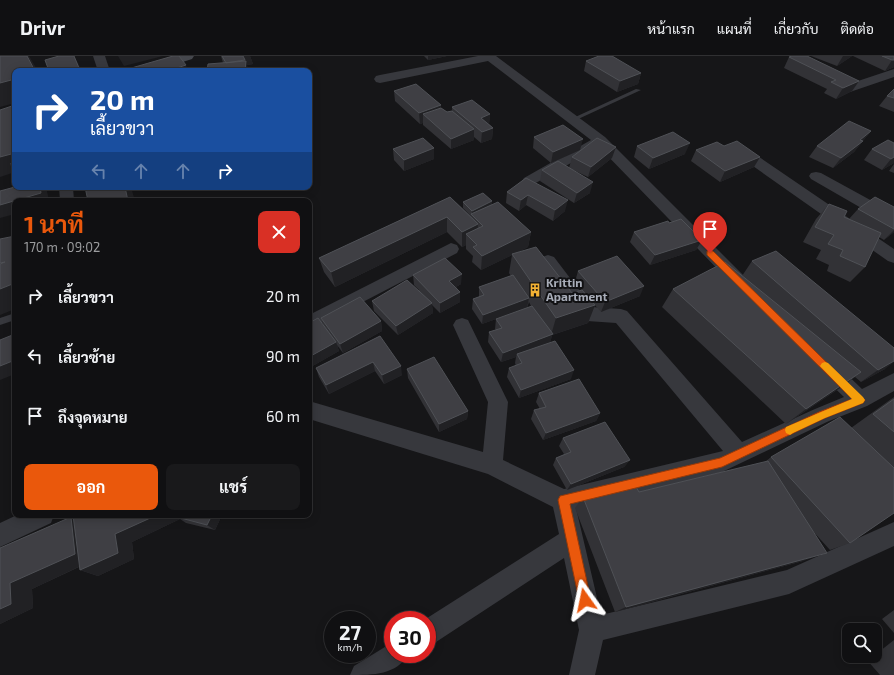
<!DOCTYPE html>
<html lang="th">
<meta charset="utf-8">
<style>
body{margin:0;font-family:"Exo 2",Sarabun,sans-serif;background:#19191b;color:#f1f3f6;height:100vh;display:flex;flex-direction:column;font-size:15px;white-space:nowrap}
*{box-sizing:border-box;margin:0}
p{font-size:13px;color:#9c9d9f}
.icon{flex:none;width:22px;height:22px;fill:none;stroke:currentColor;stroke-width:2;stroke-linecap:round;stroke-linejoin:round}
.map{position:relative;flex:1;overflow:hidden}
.drawer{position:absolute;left:12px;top:142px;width:300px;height:320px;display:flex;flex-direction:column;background:#101012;border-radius:8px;box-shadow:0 2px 10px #0003,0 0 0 1px #303032}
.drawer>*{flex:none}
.banner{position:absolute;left:12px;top:12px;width:300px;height:122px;border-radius:8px;box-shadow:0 2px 10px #0003,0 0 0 1px #303032;background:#1a4fa0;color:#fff;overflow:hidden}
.buttons{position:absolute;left:842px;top:567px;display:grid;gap:8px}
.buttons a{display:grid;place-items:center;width:40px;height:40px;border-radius:8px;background:#101012;box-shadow:0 2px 10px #0003,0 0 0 1px #303032;font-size:20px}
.speed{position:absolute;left:324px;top:555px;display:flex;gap:8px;font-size:20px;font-weight:700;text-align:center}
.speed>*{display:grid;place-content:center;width:52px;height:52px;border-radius:50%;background:#101012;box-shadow:0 2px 10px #0003,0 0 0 1px #303032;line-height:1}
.speed small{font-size:10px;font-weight:400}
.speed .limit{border:6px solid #d22;background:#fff;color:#111}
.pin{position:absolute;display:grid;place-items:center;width:34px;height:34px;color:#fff;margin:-41px -17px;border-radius:50% 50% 50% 0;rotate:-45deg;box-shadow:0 0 4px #0007}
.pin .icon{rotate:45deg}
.me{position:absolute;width:44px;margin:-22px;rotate:348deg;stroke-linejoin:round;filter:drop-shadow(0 0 3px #0008)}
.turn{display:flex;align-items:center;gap:14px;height:84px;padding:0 12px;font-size:18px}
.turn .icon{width:52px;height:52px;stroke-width:2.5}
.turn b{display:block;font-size:28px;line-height:34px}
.lanes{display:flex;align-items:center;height:38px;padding:0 12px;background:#0003;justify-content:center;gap:20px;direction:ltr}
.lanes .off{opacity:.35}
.round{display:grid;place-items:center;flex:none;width:42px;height:42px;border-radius:8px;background:#19191b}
.overview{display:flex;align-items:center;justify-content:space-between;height:68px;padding:0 12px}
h1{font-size:24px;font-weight:700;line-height:30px;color:#ea580c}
.primary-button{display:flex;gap:8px;margin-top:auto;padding:8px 12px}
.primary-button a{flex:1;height:46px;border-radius:8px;background:#ea580c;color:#fff;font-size:16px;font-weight:700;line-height:46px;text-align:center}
.primary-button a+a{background:#19191b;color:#f1f3f6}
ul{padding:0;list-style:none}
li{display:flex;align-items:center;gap:12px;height:60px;padding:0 12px}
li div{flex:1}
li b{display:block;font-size:15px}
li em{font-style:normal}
header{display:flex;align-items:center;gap:24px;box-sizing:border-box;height:56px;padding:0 20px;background:#101012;border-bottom:1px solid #303032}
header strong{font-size:19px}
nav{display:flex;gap:22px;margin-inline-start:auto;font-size:14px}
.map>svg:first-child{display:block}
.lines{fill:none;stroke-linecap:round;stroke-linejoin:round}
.service{fill:#37383d;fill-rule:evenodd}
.minor{fill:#37383d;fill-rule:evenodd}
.secondary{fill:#45474d;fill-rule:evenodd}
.wall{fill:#323236;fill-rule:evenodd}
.shaded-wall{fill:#212124}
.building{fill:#3f3f44;stroke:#4f5156}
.route{fill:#ea580c;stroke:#983908}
.slow{fill:#f59e0b}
.labels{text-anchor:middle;stroke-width:4;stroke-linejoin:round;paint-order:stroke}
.poi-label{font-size:12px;font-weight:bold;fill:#a8adb8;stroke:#111113;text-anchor:start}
</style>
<header>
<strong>Drivr</strong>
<nav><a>หน้าแรก</a><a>แผนที่</a><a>เกี่ยวกับ</a><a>ติดต่อ</a></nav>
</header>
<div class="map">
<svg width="894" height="619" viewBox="0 0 894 619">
<rect width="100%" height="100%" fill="#161618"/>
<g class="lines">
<path class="service" d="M636,33L641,34L576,64L571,63Z
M15,257V264L0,269V262Z"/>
<path class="minor" d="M93,0H105L110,15H98Z
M478,0H496L605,81L746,222L748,226L746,230L740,232L734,230L599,91L534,128L529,130L524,128L522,125L524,122L591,84L488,5L380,27L376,26L374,23L376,20L380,19Z
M894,13V21L850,36L846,35L844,32L846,29Z
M738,89L743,90L894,193V207L888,205L733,96L731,93L733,90Z
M816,116L821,117L894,157V169L889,168L811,123L809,120L811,117Z
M59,131H73L74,145H60Z
M451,187L457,189L459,193L457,197L309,274V259Z
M548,199L554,201L592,251L621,253L627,255L742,386L815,353L844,341L819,317L816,311L819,305L826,303L833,305L862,333L894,317V335L867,350L829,365L722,416L576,452L601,559L787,514L894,466V490L789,538L603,584L595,619H569L579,574L564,502L436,586L427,590V564H424L559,478L553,451L488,418L309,363V345L483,396L488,346L453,269L456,264L462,262L468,264L508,346L503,404L564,433L723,395L616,267L587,265L581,263L540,205L542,201Z
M17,459H54L51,467L0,491V467Z
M393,586V598H408C397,619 373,619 350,619L354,610Z"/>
<path class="secondary" d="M174,0H194L192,3L155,15H135L137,12Z"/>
</g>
<path class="wall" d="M221,0H250L253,8L247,9L223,7Z
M424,0H447L428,4Z
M811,0H852L837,10Z
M853,0H894V11L885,15Z
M789,1L859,25L852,35L836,43L824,37L827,33L784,12Z
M586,5L641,17L638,28L617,36L584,15Z
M894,33V56L879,50L887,40Z
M394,35L441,52L447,56L452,55V51L490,58L489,68L493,72L492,83L481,87L474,81V84L451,93L423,69V67L420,68L395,45Z
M871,75L854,96L833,112L809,101L817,90Z
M534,81L580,94L551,107L533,92Z
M894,87V107L882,114L864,104L872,93Z
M637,90L685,98L649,113L634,101Z
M724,90L760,101L754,111L720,126L691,105L696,94Z
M434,92V103L404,115L394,104L393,93Z
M572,101L612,102L588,121L573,114L590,137L574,147L540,125L542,114L569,112Z
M894,108V117L889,115Z
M526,122L565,155L553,165L526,149L519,155L506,147L507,136Z
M450,141L471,160L463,152V146L492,149L531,176L528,191L518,196L572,237L582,234L575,226L578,215L640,240L601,256L593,247L595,249L588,267L552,279L550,287L571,323L519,342L507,321L509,312L516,310L515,307L516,301L501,306L488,286L489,276L496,274L495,273L496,263L482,268L472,253L473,243L479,241V231L511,220L509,217L512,199L481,214L472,206L473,200L466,193V189L462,191L447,176L335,231L324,216L319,202ZM529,246L531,250L527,252Z
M829,148L844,161L849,163L858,153L894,151V176L884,184L879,181L865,211L850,226L827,215L829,209L816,203L821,194L803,186L816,163Z
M669,167L702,184L696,194L650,209L630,186L634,176Z
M752,205L885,313L861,326L855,321L840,332L786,368L662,251L673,233L742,220Z
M413,219L461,228L456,231L460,236V246L440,257L432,249L433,257L398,279L374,255L372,245L419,234L414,229Z
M321,262L381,265L382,275L343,297L337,289L339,295L309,312V267L323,269Z
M380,280L402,319L384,328L375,315L329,338L319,321L316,312Z
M407,313L468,355L467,363L439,376L408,322Z
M539,337L600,357L596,365L543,384L531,363L534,354L540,353L536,346Z
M894,341V457L850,487L830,494L811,473L803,505L615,556L575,452L583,441L639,436L765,406L771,401L851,372Z
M563,382L630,404L624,411L567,434L553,409L556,402L564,398L559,390Z
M222,459L215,474L186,467L180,463L132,486L134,503L98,520L80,514L79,511L32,533L33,552L0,568V492L73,462Z
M894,554V577L882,563Z
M894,584V619H880L867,604L873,600H875V599Z"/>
<path class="shaded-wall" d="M27,0H29L38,15H35Z
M74,0L78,7L82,15H66Z
M118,0H163L124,10Z
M242,0H250L253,8L247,9L249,15H229Z
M428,0H447L428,4Z
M843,0H852L837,10Z
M892,4H894V11L885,15Z
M186,9L188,15H168Z
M641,17L638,28L617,36L620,25Z
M15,23V47L0,51V27Z
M859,25L852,35L836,43L843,32Z
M441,49V60L423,58V67L420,68L419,57Z
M490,58L489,69L481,62Z
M493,72L492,83L481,87L482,76Z
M474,73V84L451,93V83Z
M871,75L854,96L833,112L841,102L860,84Z
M309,80L311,90H309Z
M583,83L580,94L551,107L553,96Z
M690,87L685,98L649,113L653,102Z
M616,91L612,102L588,121L591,111Z
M434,92V103L404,115V104Z
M15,97V116L0,121V101Z
M760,101L754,111L720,126L725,115Z
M894,101V107L882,114L891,103Z
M593,126L590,137L574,147L577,137Z
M40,131H44L47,135L49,145H15V158L0,162V149Z
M125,131H131L135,145H128Z
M528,139L526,149L519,155L521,144Z
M568,144L565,155L553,165L555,154Z
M492,145V151L472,159V155Z
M447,161V176L335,231L331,216Z
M478,168L477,183L466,178V189L462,191V176Z
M894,174V176L884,184Z
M531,176L528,191L512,199V198V199L481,214L482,200Z
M702,184L696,194L650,209L655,199Z
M462,218L461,228L449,235V225Z
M15,227V253L0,259V233Z
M644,230L640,240L601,256L605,246Z
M460,236V246L440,257V247Z
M529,242L527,252L482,268L483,259Z
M432,247L433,257L398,279L396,270Z
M595,249L588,267L552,279L550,288L517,298L516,301L501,306L503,297L551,279L556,262Z
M381,265L382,275L343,297L340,288Z
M336,286L339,295L309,312V301Z
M15,304V318L0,324V310Z
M894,305V306L885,313L861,326L878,314Z
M373,306L375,315L329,338L326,329Z
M401,310L402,319L384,328L382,319Z
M574,314L571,323L519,342L521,334Z
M861,316L840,332L786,368L806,353Z
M468,355L467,363L439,376V368Z
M600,357L596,365L543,384L546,377Z
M630,404L624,411L567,434L571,428Z
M157,459H187L177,461L180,463L132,486L134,503L98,520L80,514L115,478Z
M212,459H222L215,474L207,469Z
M71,461L89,469L93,504L32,533L33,552L0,568V553L10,527Z
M827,497L803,505L615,556L626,551Z"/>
<path class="building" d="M0,0H27L35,15H15V23L0,27Z
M59,0H74L79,12L66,15H49L45,4Z
M173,0H179L186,9L168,15H121Z
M222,0H243L245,4L226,7Z
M599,0H612L641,17L620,25L586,5Z
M792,0H807L859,25L843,32L831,26L836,24L789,1Z
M882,0H894V4H892Z
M246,5L245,15H207L208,8Z
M416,28L441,49L419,57L394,35Z
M894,33V42L887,40Z
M472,44L490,58L481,62L493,72L482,76L452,51Z
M15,49V97L0,101V54Z
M441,52L447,56L452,55L474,73L451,83L423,58Z
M849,65L871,75L860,84L863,85L841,102L817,90Z
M563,69L583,83L553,96L534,81Z
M673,76L690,87L653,102L637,90Z
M423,82L434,92L404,104L393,93Z
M597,82L616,91L591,111L572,101Z
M888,84L894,87V101L891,103L872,93Z
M737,85L760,101L725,115L696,94L717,86L724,90Z
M558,105L593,126L577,137L542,114Z
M15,106V119L13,120L11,107Z
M526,122L568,144L555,154L528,139L521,144L507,136Z
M15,131H40L41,137L0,149V135Z
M85,131H125L128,145H88Z
M483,137L492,145L472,155L463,146Z
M450,141L478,168L462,176L447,161L331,216L319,202Z
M875,141L894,151V173L858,153Z
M498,146L531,176L482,200L473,191L477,189L466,178L483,170L471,158Z
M829,148L847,155L844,161L881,177L865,211L840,200L843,194L828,188L834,179L815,171Z
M681,163L702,184L655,199L634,176L668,165L669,167Z
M15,180V227L0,233V208L5,206L0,207V183Z
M536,191L572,237L582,234L595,249L556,262L512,198Z
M776,195L894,292V305L878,314L752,205Z
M617,200L644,230L605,246L578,215Z
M445,202L462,218L449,225L460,236L440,247L413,219Z
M725,206L861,316L806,353L673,233Z
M513,219L529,242L483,259L473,243L484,239L479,231Z
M407,224L432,247L396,270L372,245Z
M360,241L381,265L340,288L321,262Z
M532,250L553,278L503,297L489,276L502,272L496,263Z
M318,262L336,286L309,301V267Z
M15,278V304L0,310V284Z
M380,280L401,310L382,319L373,306L326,329L316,312Z
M555,285L574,314L521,334L509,312L522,307L517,298Z
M434,301L468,355L439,368L407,313Z
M579,323L600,357L546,377L534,354L546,351L539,337Z
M894,343V376L873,358Z
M840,361L894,412V457L850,487L771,401Z
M605,366L630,404L571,428L556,402L571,396L563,382Z
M768,405L827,497L626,551L583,441L635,429L639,436Z
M73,459H157L115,478L118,497L80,514Z
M178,459H212L207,469L177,461Z
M71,461L75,498L10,527L11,548L0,553V492Z"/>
<path class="route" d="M710,194L713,195L865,344L863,347L825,362L722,411L570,448L591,544L589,548L585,549L581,548L579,544L558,444L560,440L720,402L819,356L852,343L707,199V195Z"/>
<path class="slow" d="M825,306L828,307L863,341L865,344L863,347L825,362L793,377L790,379L786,377L785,374L786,371L852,343L822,312L820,310L822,307Z"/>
<defs>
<g id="building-bare" transform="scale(1.08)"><path d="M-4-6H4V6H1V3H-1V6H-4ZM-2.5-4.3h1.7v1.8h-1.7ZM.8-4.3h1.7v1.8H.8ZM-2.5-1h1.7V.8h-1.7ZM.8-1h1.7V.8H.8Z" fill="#f2b134" stroke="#111113" stroke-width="2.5" paint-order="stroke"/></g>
</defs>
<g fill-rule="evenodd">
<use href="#building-bare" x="535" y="234"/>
</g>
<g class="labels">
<g class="poi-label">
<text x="546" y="231">Krittin<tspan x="546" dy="14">Apartment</tspan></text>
</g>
</g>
</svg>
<div class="buttons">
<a><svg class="icon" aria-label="search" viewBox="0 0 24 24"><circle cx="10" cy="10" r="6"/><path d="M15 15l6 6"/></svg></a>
</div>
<div class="speed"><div>27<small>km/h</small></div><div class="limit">30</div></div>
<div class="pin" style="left:710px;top:197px;background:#d93025"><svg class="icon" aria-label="arrive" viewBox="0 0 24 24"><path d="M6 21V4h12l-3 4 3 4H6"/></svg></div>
<svg class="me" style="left:585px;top:544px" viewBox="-20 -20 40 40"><path d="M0-17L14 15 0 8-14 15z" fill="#ea580c" stroke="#fff" stroke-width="4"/></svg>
<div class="banner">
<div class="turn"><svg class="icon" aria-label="right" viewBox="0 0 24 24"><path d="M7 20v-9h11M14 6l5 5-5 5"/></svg><div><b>20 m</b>เลี้ยวขวา</div></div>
<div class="lanes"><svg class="icon off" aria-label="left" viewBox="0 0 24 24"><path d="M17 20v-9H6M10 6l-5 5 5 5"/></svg><svg class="icon off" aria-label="ahead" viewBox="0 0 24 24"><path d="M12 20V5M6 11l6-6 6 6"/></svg><svg class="icon off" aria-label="ahead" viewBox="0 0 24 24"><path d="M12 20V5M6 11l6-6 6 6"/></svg><svg class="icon" aria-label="right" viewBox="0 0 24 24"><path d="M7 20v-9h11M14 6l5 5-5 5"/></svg></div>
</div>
<section class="drawer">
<div class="overview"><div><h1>1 นาที</h1><p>170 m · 09:02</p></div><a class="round" style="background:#d93025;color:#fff"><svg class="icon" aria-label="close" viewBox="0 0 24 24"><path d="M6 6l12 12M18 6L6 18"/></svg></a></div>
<ul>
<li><svg class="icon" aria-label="right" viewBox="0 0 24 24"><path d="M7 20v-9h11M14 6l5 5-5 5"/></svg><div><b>เลี้ยวขวา</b></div><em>20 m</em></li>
<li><svg class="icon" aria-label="left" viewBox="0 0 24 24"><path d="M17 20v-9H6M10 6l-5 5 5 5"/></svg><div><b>เลี้ยวซ้าย</b></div><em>90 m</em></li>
<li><svg class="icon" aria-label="arrive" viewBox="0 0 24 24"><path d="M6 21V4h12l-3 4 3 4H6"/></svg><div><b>ถึงจุดหมาย</b></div><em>60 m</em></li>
</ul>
<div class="primary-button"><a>ออก</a><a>แชร์</a></div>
</section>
</div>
